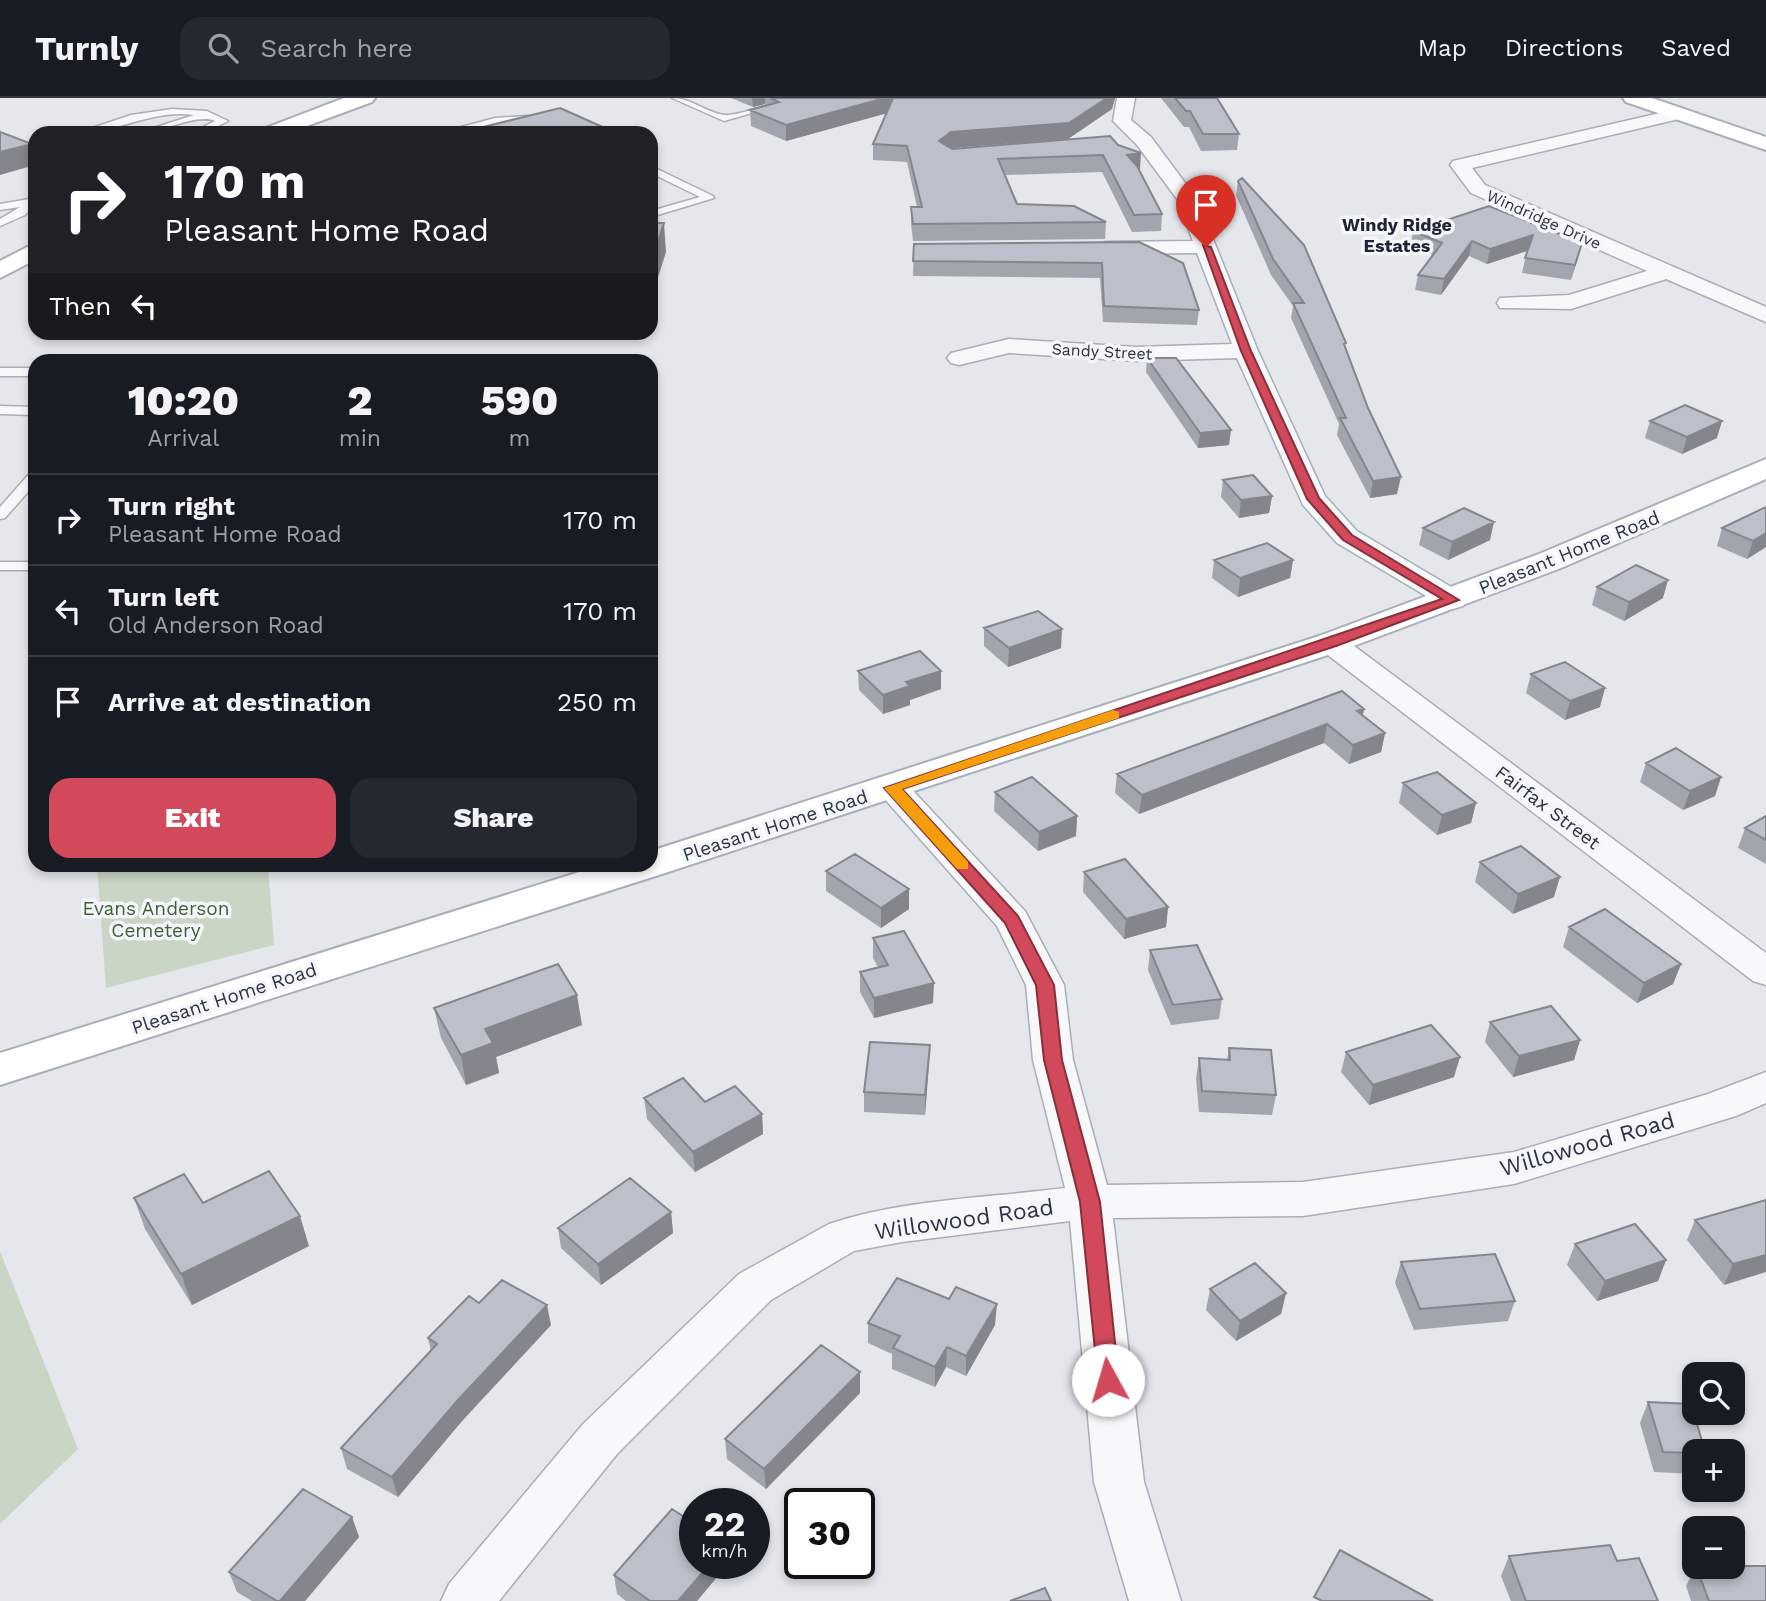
<!DOCTYPE html>
<meta charset="utf-8">
<style>
body{margin:0;font-family:"Work Sans",sans-serif;background:#242831;color:#f1f3f6;height:100vh;display:flex;flex-direction:column;font-size:26px;white-space:nowrap}
*{box-sizing:border-box;margin:0}
p{font-size:23px;color:#9ea1a6}
.icon{flex:none;width:38px;height:38px;fill:none;stroke:currentColor;stroke-width:2;stroke-linecap:round;stroke-linejoin:round}
.map{position:relative;flex:1;overflow:hidden}
.details{position:absolute;left:28px;top:256px;width:630px;height:518px;display:flex;flex-direction:column;background:#171b24;border-radius:21px;box-shadow:0 4px 10px #0003}
.details>*{flex:none}
.top-card{position:absolute;left:28px;top:28px;width:630px;height:214px;border-radius:21px;box-shadow:0 4px 10px #0003;background:#202124;color:#fff;overflow:hidden}
.buttons{position:absolute;left:1682px;top:1264px;display:grid;gap:14px}
.buttons a{display:grid;place-items:center;width:63px;height:63px;border-radius:14px;background:#171b24;box-shadow:0 4px 10px #0003;font-size:35px}
.speed{position:absolute;left:679px;top:1390px;display:flex;gap:14px;font-size:35px;font-weight:700;text-align:center}
.speed>*{display:grid;place-content:center;width:91px;height:91px;border-radius:50%;background:#171b24;box-shadow:0 4px 10px #0003;line-height:1}
.speed small{font-size:18px;font-weight:400}
.speed .limit{border:4px solid #111;border-radius:10px;background:#fff;color:#111}
.pin{position:absolute;display:grid;place-items:center;width:60px;height:60px;color:#fff;margin:-72px -30px;border-radius:50% 50% 50% 0;rotate:-45deg;box-shadow:0 0 7px #0007}
.pin .icon{rotate:45deg}
.me{position:absolute;width:77px;margin:-38px;rotate:354deg;stroke-linejoin:round;filter:drop-shadow(0 0 5px #0008)}
.turn{display:flex;align-items:center;gap:24px;height:147px;padding:0 21px;font-size:32px}
.turn .icon{width:91px;height:91px;stroke-width:2.5}
.turn b{display:block;font-size:49px;line-height:60px}
.then{display:flex;align-items:center;height:66px;padding:0 21px;background:#0003;gap:14px;font-size:26px}
.eta{display:flex;justify-content:space-evenly;align-items:center;height:119px;text-align:center}
.eta b{font-size:42px;font-weight:800;line-height:49px}
.cta{display:flex;gap:14px;margin-top:auto;padding:14px 21px}
.cta a{flex:1;height:80px;border-radius:21px;background:#d1495b;color:#fff;font-size:28px;font-weight:800;line-height:80px;text-align:center}
.cta a+a{background:#242831;color:#f1f3f6}
ul{padding:0;list-style:none}
li{display:flex;align-items:center;gap:21px;height:91px;padding:0 21px;border-top:2px solid #363941}
li div{flex:1}
li b{display:block;font-size:26px}
li em{font-style:normal}
header{display:flex;align-items:center;gap:42px;box-sizing:border-box;height:98px;padding:0 35px;background:#171b24;border-bottom:2px solid #363941}
header strong{font-size:33px}
nav{display:flex;gap:38px;margin-inline-start:auto;font-size:24px}
.search{width:490px;height:63px;background:#242831;display:flex;align-items:center;gap:18px;box-sizing:border-box;padding:0 24px;border-radius:21px;color:#9ea1a6;font-size:26px}
.map>svg:first-child{display:block}
.green{fill:#c9d6c5}
.lines{fill:none;stroke-linecap:round;stroke-linejoin:round}
.lane-casing{stroke:#a9aeb7;stroke-width:3}
.street-casing{stroke:#a9aeb7;stroke-width:3}
.secondary-casing{stroke:#a9aeb7;stroke-width:4}
.lane{fill:#f7f8fa;fill-rule:evenodd}
.street{fill:#f7f8fa;fill-rule:evenodd}
.secondary{fill:#fff;fill-rule:evenodd}
.wall{fill:#a1a5ae}
.shaded-wall{fill:#83868d}
.building{fill:#bbc0ca;stroke:#83868d;stroke-width:2}
.route{fill:#d1495b;stroke:#882f3b;stroke-width:2}
.slow{fill:#f59e0b}
.labels{text-anchor:middle;stroke-width:7;stroke-linejoin:round;paint-order:stroke}
.far-street-label{font-size:16px;fill:#2b3445;stroke:#f4f6f9}
.far-neighbourhood-label{font-size:18px;font-weight:bold;fill:#1d2536;stroke:#f4f6f9}
.street-label{font-size:19px;fill:#2b3445;stroke:#f4f6f9}
.park-label{font-size:19px;fill:#3f6138;stroke:#f4f6f9}
.near-street-label{font-size:23px;fill:#2b3445;stroke:#f4f6f9}
</style>
<header>
<strong>Turnly</strong>
<div class="search"><svg class="icon" aria-label="search" viewBox="0 0 24 24"><circle cx="10" cy="10" r="6"/><path d="M15 15l6 6"/></svg>Search here</div>
<nav><a>Map</a><a>Directions</a><a>Saved</a></nav>
</header>
<div class="map">
<svg width="1766" height="1503" viewBox="0 0 1766 1503">
<rect width="100%" height="100%" fill="#e4e7ec"/>
<path class="green" d="M97,767H268L274,847L106,890Z
M0,1153L78,1351L0,1426Z"/>
<g class="lines">
<g class="lane-casing">
<path id="lane" d="M672,0C691,0 705,14 724,17C739,19 781,0 804,0L724,23Z
M172,11L207,13L228,23L204,35H191L215,23C196,15 162,35 138,35L194,17C153,11 117,35 77,35L131,17Z
M527,18L564,25L583,35C562,35 544,24 523,24C494,24 468,35 439,35L495,20Z
M30,47H35V53L30,51Z
M651,68L713,98L714,100L651,119V113L700,99L651,75Z
M35,100V106L25,117L0,128V121L20,109L0,112V106Z
M0,270H35V278H0Z
M0,308L35,309V317L0,316Z
M35,374V386L5,420L0,421V409L30,375Z
M0,464H35V472H0Z"/>
</g>
<g class="street-casing">
<path id="street" d="M1117,0H1135L1131,22L1151,39L1197,101L1258,253L1325,398L1357,433L1463,496L1468,502L1463,508L1453,511L1443,508L1337,445L1303,407L1237,260L1136,263L1009,255L959,267L951,265L947,260L951,255L1009,241L1136,249L1232,246L1197,155L1105,156L1094,150L1105,144L1193,143L1177,101L1137,47L1113,23Z
M1677,11L1683,12L1686,16L1683,20L1472,70L1485,87L1766,209V224L1666,181L1571,211L1500,210L1497,205L1500,200L1569,197L1647,173L1471,95L1450,67L1453,63Z
M1331,536L1342,539L1766,855V887L1753,883L1320,551L1316,545L1320,539Z
M892,680L904,683L1025,813L1064,887L1073,962L1107,1087L1303,1084L1514,1054L1708,996L1766,974V1005L1736,1018L1514,1086L1303,1118L1113,1120L1144,1384L1181,1503H1129L1094,1384L1070,1123L902,1144L854,1153L771,1202L617,1356L499,1503H441L449,1486L583,1326L739,1176L829,1126C903,1101 988,1100 1065,1090L1033,962L1026,887L997,828L875,690L880,683Z"/>
</g>
<g class="secondary-casing">
<path id="secondary" d="M344,0H375L372,4L288,35H260L263,31Z
M1623,0H1652L1766,39V52L1626,4Z
M35,145V162L0,180V163Z
M1766,361V381L1561,470L1343,552L665,775L0,987V955L605,766H651V753L1319,538L1539,456Z"/>
</g>
<use href="#lane" class="lane"/>
<use href="#street" class="street"/>
<use href="#secondary" class="secondary"/>
</g>
<path class="wall" d="M731,0H1115L1112,11L1068,41L951,50L952,51L1110,38L1140,71L1139,72L1162,116L1161,133L1132,134L1102,74L1005,77L1017,106L1106,124L1105,141L913,143L911,126V109H917L907,64L873,62V46L886,15L786,43L751,28L750,12L765,8V6L753,9Z
M1161,0H1217L1239,36L1237,52L1201,53L1189,29H1184Z
M1238,83L1345,251L1397,396L1370,400L1337,337L1339,326L1291,220L1293,208L1271,177L1236,97Z
M1413,133L1582,145L1571,182L1522,175L1527,153L1487,166L1469,158L1441,197L1415,192L1418,177L1433,157L1411,148Z
M914,146L1183,165L1199,212L1197,227L1103,224L1100,180L913,178Z
M1147,260L1229,347L1198,350L1146,274Z
M1650,323L1717,340L1682,356L1645,340Z
M1223,382L1272,398L1269,415L1239,420L1221,399Z
M1766,409V449L1747,461L1717,448L1722,430Z
M1423,430L1490,442L1448,462L1419,447Z
M1214,462H1293L1290,480L1238,499L1212,480Z
M1597,489L1663,500L1624,523L1592,507Z
M984,530L1061,550L1008,569L984,548Z
M858,573H941V591L910,602V607L883,616L859,592Z
M1531,576L1600,609L1565,622L1526,595Z
M1364,611L1363,617L1385,635L1381,654L1349,666L1324,645L1139,716L1115,695L1117,676Z
M1646,665L1721,679L1715,698L1683,712L1640,684Z
M1403,685L1476,705L1471,725L1437,737L1399,705Z
M995,694L1077,718L1076,738L1038,753L994,713Z
M1766,718V766L1738,750L1745,730Z
M1480,764L1554,799L1513,816L1475,784Z
M826,773L909,791V811L881,830L826,793Z
M1084,774L1168,809L1166,829L1124,841L1083,794Z
M1569,829L1681,866L1673,886L1637,905L1563,849Z
M873,840L933,905L874,920L860,894V874L878,869L873,860Z
M1150,852L1222,901L1219,921L1171,927L1148,872Z
M434,910L582,927L496,959L499,975L466,987L441,940Z
M1490,924L1580,942L1574,962L1513,979L1485,944Z
M930,947L925,1017L864,1014V994Z
M1229,950L1276,997L1272,1017L1199,1014L1196,980L1199,960L1227,962Z
M1346,954L1454,979L1369,1007L1341,974Z
M644,1000L705,1004L762,1016L763,1036L695,1074L647,1021Z
M134,1100L203,1105L309,1148L192,1207L145,1131Z
M1766,1102L1724,1187L1687,1142L1695,1122Z
M671,1114L673,1135L601,1187L561,1150L558,1130Z
M1575,1146L1666,1162L1658,1183L1597,1203L1567,1167Z
M1401,1164L1515,1203L1508,1223L1414,1232L1395,1185Z
M1210,1191L1286,1195L1281,1216L1236,1243L1206,1212Z
M479,1205L551,1227L462,1323L398,1399L347,1371L341,1350L431,1253L428,1240Z
M868,1225L995,1227L966,1278L946,1269L935,1289L892,1271V1256L868,1245Z
M860,1295L766,1391L727,1361L725,1341Z
M1648,1304L1694,1353V1376L1654,1374L1640,1325Z
M352,1419L359,1439L305,1503H252L237,1494L229,1474Z
M1509,1458L1617,1463L1658,1503H1511L1501,1478Z
M727,1467L697,1503H626L617,1496L614,1477Z
M1696,1468L1766,1503H1691L1686,1488Z"/>
<path class="shaded-wall" d="M752,0H765V6L753,9Z
M885,0H895V13L786,43V27Z
M1107,0H1115L1112,11L1068,41L951,50L939,43L951,34Z
M32,46L35,57V67L0,77V54Z
M1141,55L1140,71L1126,74L1127,57Z
M664,125L666,154L651,202V165Z
M1533,137L1530,152L1487,166L1490,151Z
M1472,143L1469,158L1441,197L1444,181Z
M1582,145L1578,160L1571,182L1575,167Z
M1722,323L1717,340L1682,356L1687,339Z
M1231,332L1229,347L1198,350L1200,335Z
M1401,379L1397,396L1370,400L1373,383Z
M1272,398L1269,415L1239,420L1241,402Z
M1494,424L1490,442L1448,462L1452,444Z
M1766,435V449L1747,461L1753,443Z
M1293,462L1290,480L1238,499L1240,480Z
M1668,482L1663,500L1624,523L1629,504Z
M1062,531L1061,550L1008,569L1009,550Z
M941,573V591L910,602V607L883,616V597L906,584Z
M1605,590L1600,609L1565,622L1570,603Z
M1364,611L1360,630L1357,613Z
M1327,626L1324,645L1139,716L1142,697Z
M1385,635L1381,654L1349,666L1353,647Z
M1721,679L1715,698L1683,712L1690,693Z
M1476,705L1471,725L1437,737L1442,717Z
M1077,718L1076,738L1038,753L1039,734Z
M1560,779L1554,799L1513,816L1518,796Z
M909,791V811L881,830V810Z
M1168,809L1166,829L1124,841L1126,821Z
M1681,866L1673,886L1637,905L1644,885Z
M934,885L933,905L874,920V900Z
M577,897L582,927L496,959L499,975L466,987L461,957L485,931Z
M1580,942L1574,962L1513,979L1519,958Z
M930,947L929,967L925,1017V997Z
M1460,959L1454,979L1369,1007L1373,987Z
M762,1016L763,1036L695,1074L693,1054Z
M671,1114L673,1135L601,1187L598,1166Z
M300,1118L309,1148L192,1207L181,1176Z
M1766,1157V1174L1724,1187L1733,1166Z
M1666,1162L1658,1183L1597,1203L1605,1183Z
M1286,1195L1281,1216L1236,1243L1240,1223Z
M997,1206L995,1227L966,1278V1258Z
M547,1207L551,1227L462,1323L398,1399L392,1379L457,1303Z
M947,1249L946,1269L935,1289V1269Z
M860,1274V1295L766,1391L764,1371Z
M352,1419L359,1439L305,1503H280Z
M711,1465H727V1467L697,1503H678Z"/>
<path class="building" d="M770,0H885L786,27L750,12L779,4Z
M893,0H1107L1069,25L951,34L939,43L952,51L1110,38L1118,47L1141,55L1127,57L1137,68L1162,116L1134,117L1103,57L998,61L1017,106L1074,108L1106,124L913,126L911,109H922L907,48L873,46Z
M1175,0H1217L1239,36H1203L1190,13H1186Z
M560,10L616,35H459Z
M0,34L32,46L0,54Z
M1242,80L1304,147L1346,245L1344,246L1368,310L1401,379L1373,383L1340,320H1346L1293,205H1304L1273,161L1238,83Z
M1489,108L1582,145L1575,167L1525,160L1533,137L1490,151L1472,143L1444,181L1418,177L1442,145L1413,133Z
M651,125H664L651,165Z
M1139,144L1183,165L1199,212L1104,208L1102,165L913,163L914,146Z
M1147,260H1176L1231,332L1200,335Z
M1685,307L1722,323L1687,339L1650,323Z
M1253,377L1272,398L1241,402L1223,382Z
M1766,409V435L1753,443L1722,430Z
M1464,410L1494,424L1452,444L1423,430Z
M1267,445L1293,462L1240,480L1214,462Z
M1636,467L1668,482L1629,504L1597,489Z
M1038,513L1062,531L1009,550L984,530Z
M920,553L941,573L906,584L910,588L883,597L858,573Z
M1565,564L1605,590L1570,603L1531,576Z
M1342,593L1364,611L1357,613L1385,635L1353,647L1327,626L1142,697L1117,676Z
M1676,650L1721,679L1690,693L1646,665Z
M1437,674L1476,705L1442,717L1403,685Z
M1032,679L1077,718L1039,734L995,694Z
M1766,718V742L1745,730Z
M1521,748L1560,779L1518,796L1480,764Z
M855,756L909,791L881,810L826,773Z
M1125,761L1168,809L1126,821L1084,774Z
M1605,811L1681,866L1644,885L1569,829Z
M904,833L934,885L874,900L860,874L888,867L873,840Z
M1197,847L1222,901L1173,907L1150,852Z
M558,866L577,897L485,931L493,945L461,957L434,910Z
M1551,908L1580,942L1519,958L1490,924Z
M1431,927L1460,959L1373,987L1346,954Z
M870,944L930,947L925,997L864,994Z
M1229,950L1271,952L1276,997L1202,993L1199,960L1230,962Z
M683,980L705,1004L735,988L762,1016L693,1054L644,1000Z
M269,1073L300,1118L181,1176L134,1100L184,1076L203,1105Z
M630,1080L671,1114L598,1166L558,1130Z
M1766,1102V1157L1733,1166L1695,1122Z
M1635,1126L1666,1162L1605,1183L1575,1146Z
M1495,1156L1515,1203L1420,1211L1401,1164Z
M1255,1165L1286,1195L1240,1223L1210,1191Z
M897,1180L949,1201L956,1189L997,1206L966,1258L947,1249L935,1269L893,1250L900,1238L868,1225Z
M502,1182L547,1207L457,1303L392,1379L341,1350L437,1246L428,1240L469,1198L479,1205Z
M821,1247L860,1274L764,1371L725,1341Z
M1648,1304L1691,1306L1705,1353H1694V1355L1663,1354Z
M303,1391L352,1419L280,1503H277L229,1474Z
M672,1411L695,1426V1465H711L678,1503H650L614,1477Z
M1610,1447L1617,1463L1639,1460L1658,1503H1526L1509,1458Z
M1340,1452L1433,1503H1322L1314,1499Z
M1696,1468H1766V1503H1709Z
M1045,1490L1051,1503H1010Z"/>
<path class="route" d="M1203,147L1211,149L1251,253L1319,400L1352,437L1459,502L1336,548L902,691L1018,818L1054,887L1062,962L1100,1104L1119,1282L1116,1288L1108,1291L1101,1288L1098,1282L1080,1104L1044,962L1036,887L1005,825L884,690L1442,501L1343,442L1307,401L1241,253Z"/>
<path class="slow" d="M1113,612L1119,614V620L902,691L968,764V771H957L884,690Z"/>
<g class="labels">
<g class="far-street-label">
<text transform="translate(1544 121) rotate(24)" y="6">Windridge Drive</text>
<text transform="translate(1102 253) rotate(3)" y="6">Sandy Street</text>
</g>
<g class="far-neighbourhood-label">
<text x="1397" y="133">Windy Ridge<tspan x="1397" dy="21">Estates</tspan></text>
</g>
<g class="street-label">
<text transform="translate(1569 454) rotate(-22)" y="7">Pleasant Home Road</text>
<text transform="translate(1548 709) rotate(37)" y="7">Fairfax Street</text>
<text transform="translate(775 727) rotate(-18)" y="7">Pleasant Home Road</text>
<text transform="translate(224 900) rotate(-18)" y="7">Pleasant Home Road</text>
</g>
<g class="park-label">
<text x="156" y="817">Evans Anderson<tspan x="156" dy="22">Cemetery</tspan></text>
</g>
<g class="near-street-label">
<text transform="translate(1587 1046) rotate(-16)" y="8">Willowood Road</text>
<text transform="translate(964 1121) rotate(-8)" y="8">Willowood Road</text>
</g>
</g>
</svg>
<div class="buttons">
<a><svg class="icon" aria-label="search" viewBox="0 0 24 24"><circle cx="10" cy="10" r="6"/><path d="M15 15l6 6"/></svg></a>
<a>+</a>
<a>−</a>
</div>
<div class="speed"><div>22<small>km/h</small></div><div class="limit">30</div></div>
<div class="pin" style="left:1206px;top:149px;background:#d93025"><svg class="icon" aria-label="arrive" viewBox="0 0 24 24"><path d="M6 21V4h12l-3 4 3 4H6"/></svg></div>
<svg class="me" style="left:1108px;top:1282px" viewBox="-20 -20 40 40"><circle r="19" fill="#fff"/><path d="M0-13L10 11 0 6-10 11z" fill="#d1495b"/></svg>
<div class="top-card">
<div class="turn"><svg class="icon" aria-label="right" viewBox="0 0 24 24"><path d="M7 20v-9h11M14 6l5 5-5 5"/></svg><div><b>170 m</b>Pleasant Home Road</div></div>
<div class="then">Then<svg class="icon" aria-label="left" viewBox="0 0 24 24"><path d="M17 20v-9H6M10 6l-5 5 5 5"/></svg></div>
</div>
<section class="details">
<div class="eta">
<div><b>10:20</b><p>Arrival</p></div>
<div><b>2</b><p>min</p></div>
<div><b>590</b><p>m</p></div>
</div>
<ul>
<li><svg class="icon" aria-label="right" viewBox="0 0 24 24"><path d="M7 20v-9h11M14 6l5 5-5 5"/></svg><div><b>Turn right</b><p>Pleasant Home Road</p></div><em>170 m</em></li>
<li><svg class="icon" aria-label="left" viewBox="0 0 24 24"><path d="M17 20v-9H6M10 6l-5 5 5 5"/></svg><div><b>Turn left</b><p>Old Anderson Road</p></div><em>170 m</em></li>
<li><svg class="icon" aria-label="arrive" viewBox="0 0 24 24"><path d="M6 21V4h12l-3 4 3 4H6"/></svg><div><b>Arrive at destination</b></div><em>250 m</em></li>
</ul>
<div class="cta"><a>Exit</a><a>Share</a></div>
</section>
</div>
